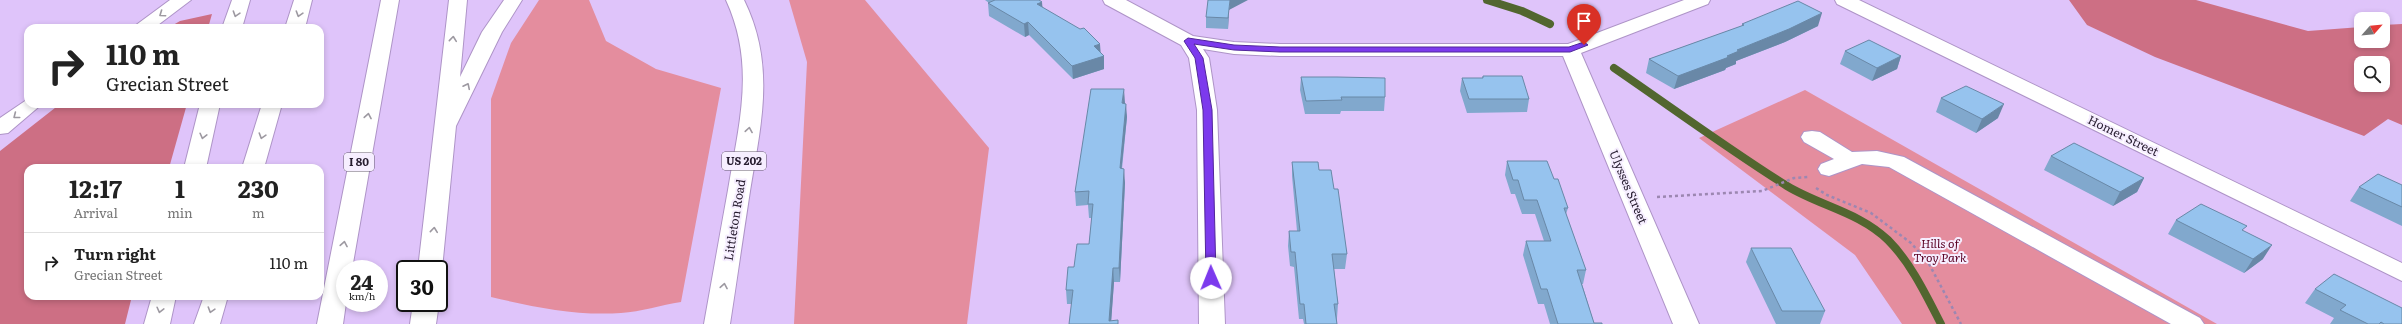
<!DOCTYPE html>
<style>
body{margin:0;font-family:Literata,serif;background:#f2f2f2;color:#222;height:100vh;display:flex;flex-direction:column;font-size:15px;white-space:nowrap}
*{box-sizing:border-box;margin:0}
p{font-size:13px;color:#767676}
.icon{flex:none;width:22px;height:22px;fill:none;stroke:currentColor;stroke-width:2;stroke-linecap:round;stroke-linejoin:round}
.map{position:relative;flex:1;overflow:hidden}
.details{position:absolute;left:24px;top:164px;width:300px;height:136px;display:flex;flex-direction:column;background:#fff;border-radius:12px;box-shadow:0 2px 6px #0003}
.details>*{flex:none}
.guide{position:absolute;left:24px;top:24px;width:300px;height:84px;border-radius:12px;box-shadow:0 2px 6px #0003;background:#fff;color:#222;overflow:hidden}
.needle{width:26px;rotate:63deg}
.tools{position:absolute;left:2354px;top:12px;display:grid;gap:8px}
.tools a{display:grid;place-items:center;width:36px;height:36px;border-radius:8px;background:#fff;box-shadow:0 2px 6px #0003;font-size:20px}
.speed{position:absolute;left:336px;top:260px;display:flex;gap:8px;font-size:20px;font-weight:700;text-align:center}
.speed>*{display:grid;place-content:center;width:52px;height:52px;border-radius:50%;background:#fff;box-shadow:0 2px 6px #0003;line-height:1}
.speed small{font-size:10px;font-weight:400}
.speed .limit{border:2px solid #111;border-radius:6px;background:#fff;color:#111}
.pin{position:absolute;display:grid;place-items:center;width:34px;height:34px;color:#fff;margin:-41px -17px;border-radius:50% 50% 50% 0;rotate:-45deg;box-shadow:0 0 4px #0007}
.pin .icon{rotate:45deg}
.me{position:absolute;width:44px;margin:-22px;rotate:359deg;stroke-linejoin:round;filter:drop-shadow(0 0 3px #0008)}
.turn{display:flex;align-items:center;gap:14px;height:84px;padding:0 16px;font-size:18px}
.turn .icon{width:52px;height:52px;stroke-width:2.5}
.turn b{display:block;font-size:28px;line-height:34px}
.eta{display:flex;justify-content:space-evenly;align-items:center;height:68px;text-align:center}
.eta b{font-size:24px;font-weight:700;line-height:28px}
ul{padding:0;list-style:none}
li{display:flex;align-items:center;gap:12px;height:60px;padding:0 16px;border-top:1px solid #e0e0e0}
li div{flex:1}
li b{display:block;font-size:15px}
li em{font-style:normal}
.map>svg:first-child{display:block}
.green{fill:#e48d9e}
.forest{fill:#cd6f84;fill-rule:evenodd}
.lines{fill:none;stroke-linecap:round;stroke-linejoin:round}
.stream{stroke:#52662f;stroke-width:8}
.street-casing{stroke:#ae94c7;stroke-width:2}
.primary-casing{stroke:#ae94c7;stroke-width:2}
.highway-casing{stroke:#ae94c7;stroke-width:2}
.path{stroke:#9c87b1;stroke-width:2.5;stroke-dasharray:3 3;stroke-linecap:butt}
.street{fill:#fff;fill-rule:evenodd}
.primary{fill:#fff;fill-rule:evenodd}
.highway{fill:#fff;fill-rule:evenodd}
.wall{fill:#81a8cd}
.shaded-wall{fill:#6988a7}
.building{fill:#96c3ee;stroke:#6988a7}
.oneway{stroke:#9d99a1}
.route{fill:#7c3aed;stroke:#51269a}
.labels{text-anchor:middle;stroke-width:4;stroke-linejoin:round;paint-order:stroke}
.shield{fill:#f6eeff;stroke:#645b6d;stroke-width:1}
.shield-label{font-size:11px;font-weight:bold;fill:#261c2f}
.street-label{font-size:12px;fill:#261c2f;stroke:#f6eeff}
.park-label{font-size:12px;font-style:italic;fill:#5a0023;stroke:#f6eeff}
</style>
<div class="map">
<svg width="2402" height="324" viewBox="0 0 2402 324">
<rect width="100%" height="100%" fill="#dfc4fa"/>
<path class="green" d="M539,0H589L606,41L656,69L721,88L681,302C661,305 641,312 621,313C576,316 534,307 491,297V99L511,43Z
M789,0H865L989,148L967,324H794L807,62Z
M1805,90L2217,324H1902L1855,255L1699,138Z"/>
<path class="forest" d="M2069,0H2196L2308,31L2361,27V41H2383V25L2402,24V125L2388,119L2364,136L2155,57L2087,25ZM2361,63H2383V85H2361Z
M212,14L208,28H168L180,21Z
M60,104H187L169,168H28V296H132L125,324H0V151Z"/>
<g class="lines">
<path class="stream" d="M1487,0L1522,11L1550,24
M1614,68C1671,107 1728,149 1787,186C1820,206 1859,212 1888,240C1911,263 1926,295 1941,324"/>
<g class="street-casing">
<path id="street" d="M1103,0H1126L1193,36L1234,42L1280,44H1568L1684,0H1710L1708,4L1581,53L1699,324H1673L1563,56H1280L1234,54L1203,49L1209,58L1217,110L1225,324H1199L1197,110L1189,58L1181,45L1105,4Z
M1835,0H1859L2402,263V281L1837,4Z
M1812,131L1820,132L1852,152L1877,151L1904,157L2200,318L2204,324H2171L1889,167L1862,164L1829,176L1821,174L1818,169L1821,164L1834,159L1804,142L1801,137L1804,132Z"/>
</g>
<g class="primary-casing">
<path id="primary" d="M726,0H744C776,65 761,124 750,191C743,235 737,280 730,324H704C712,279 720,234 728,190C739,123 756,65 726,0Z"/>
</g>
<g class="highway-casing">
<path id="highway" d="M170,0H191L154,28H132Z
M232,0H250L242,28H222Z
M294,0H312L305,28H285Z
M381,0H399L352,269H345L346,303L343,324H317Z
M449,0H467L460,77L482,32L504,0H522L502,32L456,126L442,269L439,274V269H418Z
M28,99V104H42L8,133L0,134V118Z
M200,104H220L206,168H184Z
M262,104H282L264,168H242Z
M152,296H176L170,324H144Z
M204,296H228L220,324H194Z
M413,303H439L436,324H410Z"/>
</g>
<path class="path" d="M1816,188L1827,195L1871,213L1911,243L1928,262L1961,324
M1657,197L1762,191L1794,178L1808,177"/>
<use href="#street" class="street"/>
<use href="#primary" class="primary"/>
<use href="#highway" class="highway"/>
</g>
<path class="wall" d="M985,0H1039L1043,8L1101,53L1104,56V69L1073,79L1029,35L1025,37L989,16L988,3H989Z
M1229,10L1228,29L1206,28V17Z
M1742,24L1818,26L1785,42L1736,61V64L1726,68L1725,70L1674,89L1646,73L1649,59L1742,26Z
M1845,51L1901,56L1897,69L1872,81L1840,64Z
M1483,76L1529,99L1527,112L1467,113L1460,91L1462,78H1482Z
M1301,77L1385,97L1384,111H1341L1340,114H1305L1300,90Z
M1941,98L1998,118L1976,133L1936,112Z
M1124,104L1127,117L1122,169L1125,183L1120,282H1114L1111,321L1118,324L1071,304H1067L1066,290L1074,267L1089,244L1092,218H1089L1088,205L1076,206L1075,192Z
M2051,156L2144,178L2137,192L2113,206L2044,170Z
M1507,161L1554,179L1568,208L1566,214L1586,270L1583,284H1582L1594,323L1602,324H1550L1544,304H1538L1523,255L1526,241H1544L1535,214H1522L1515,194H1511L1505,175Z
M1292,162L1319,170L1334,189L1347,254L1345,269H1334L1338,304L1337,318V324H1304L1303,319H1299L1294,267L1290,266L1288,246L1289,231H1297L1292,176Z
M2402,185V226L2350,201L2359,187Z
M2176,220L2244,231L2263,259L2244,273L2168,234Z
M1751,248L1825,311L1820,324H1776L1746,262Z
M2315,289L2402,324H2330L2334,318L2305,303Z"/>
<path class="shaded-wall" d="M1230,0H1248L1229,10L1228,29V18Z
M1042,2L1043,14L1037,4Z
M1822,13L1818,26L1785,42L1736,61V64L1726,68L1725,70L1674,89L1678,76Z
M1028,22L1029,35L1025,37L1024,24Z
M1100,44L1101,57L1104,56V69L1073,79L1072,66L1094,46Z
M1901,56L1897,69L1872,81L1877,68Z
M1124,89L1125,103L1123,117L1122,103Z
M1126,104L1127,117L1120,182V168Z
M2004,104L1998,118L1976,133L1982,119Z
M1124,169L1125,183L1120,282L1119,268Z
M2144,178L2137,192L2113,206L2120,192Z
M2272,245L2263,259L2244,273L2253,259Z
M1113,268L1114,282L1111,324L1109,321Z"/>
<path class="building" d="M995,0H1039L1042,2L1037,4L1080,29L1084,28L1100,44L1094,46L1104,56L1072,66L1028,22L1024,24L988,3Z
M1208,0H1230L1228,18L1206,17Z
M1798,1L1822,13L1789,29L1737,50L1739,51L1727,56L1729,57L1678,76L1649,59L1744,25L1742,24Z
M1869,40L1901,56L1877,68L1845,51Z
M1483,76H1522L1529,99H1469L1462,78H1483Z
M1301,77H1337L1385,78V97H1341L1342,100L1306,101Z
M1966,86L2004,104L1982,119L1941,98Z
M1091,89H1124L1122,103L1126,104L1120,168L1124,169L1119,268H1113L1109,321L1118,320V324H1069L1073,290H1066L1068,267H1074L1077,244H1089L1093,204H1088L1089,191L1075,192Z
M2074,143L2144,178L2120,192L2051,156Z
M1507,161H1547L1554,179H1558L1568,208H1564L1586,270H1577L1594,323H1602V324H1558L1547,289H1541L1526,241H1551L1537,200H1524L1518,180H1513Z
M1292,162H1318L1319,170H1331L1334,189H1338L1347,254H1332L1338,304H1334L1337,324H1306L1304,304H1300L1295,252H1291L1289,231H1300Z
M2378,174L2402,185V207L2359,187Z
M2201,204L2247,226L2242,230L2272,245L2253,259L2176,220Z
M1751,248H1791L1825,311H1782Z
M2334,274L2402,308V324H2384L2381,322L2379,324H2368L2340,310L2346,305L2315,289Z"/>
<defs><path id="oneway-chevron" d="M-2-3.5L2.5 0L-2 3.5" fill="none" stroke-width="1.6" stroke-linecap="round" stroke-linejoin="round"/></defs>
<g class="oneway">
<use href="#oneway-chevron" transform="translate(162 14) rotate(145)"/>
<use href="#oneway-chevron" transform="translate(236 14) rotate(108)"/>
<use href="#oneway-chevron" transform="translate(299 14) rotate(107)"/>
<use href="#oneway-chevron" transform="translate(453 39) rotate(-84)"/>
<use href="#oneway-chevron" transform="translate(467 86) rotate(-64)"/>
<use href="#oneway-chevron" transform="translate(16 116) rotate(142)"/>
<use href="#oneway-chevron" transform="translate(368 116) rotate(-80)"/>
<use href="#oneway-chevron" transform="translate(749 130) rotate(-81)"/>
<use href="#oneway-chevron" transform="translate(203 136) rotate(104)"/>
<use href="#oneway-chevron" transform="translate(262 136) rotate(107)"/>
<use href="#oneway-chevron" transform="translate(434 230) rotate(-84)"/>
<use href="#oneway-chevron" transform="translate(344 244) rotate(-80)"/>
<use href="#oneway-chevron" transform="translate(724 286) rotate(-80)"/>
<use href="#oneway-chevron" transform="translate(160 310) rotate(104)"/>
<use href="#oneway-chevron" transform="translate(211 310) rotate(107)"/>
</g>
<path class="route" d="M1188,38L1234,45L1280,47H1569L1584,42L1588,45L1570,52H1280L1234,50L1194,44L1203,58L1212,110L1216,278L1211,282L1206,278L1203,110L1195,58L1184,41Z"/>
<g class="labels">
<g class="shield">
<rect x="722" y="152" width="44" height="18" rx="3"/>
<rect x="344" y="153" width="30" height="18" rx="3"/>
</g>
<g class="shield-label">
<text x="744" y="165">US 202</text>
<text x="359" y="166">I 80</text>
</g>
<g class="street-label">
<text transform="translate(2123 136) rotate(26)" y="4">Homer Street</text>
<text transform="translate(1628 187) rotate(67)" y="4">Ulysses Street</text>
<text transform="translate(735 220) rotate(-81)" y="4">Littleton Road</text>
</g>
<g class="park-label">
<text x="1940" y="248">Hills of<tspan x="1940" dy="14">Troy Park</tspan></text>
</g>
</g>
</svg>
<div class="tools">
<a><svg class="needle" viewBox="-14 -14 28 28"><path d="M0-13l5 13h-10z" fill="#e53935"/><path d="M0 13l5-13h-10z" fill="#767676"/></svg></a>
<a><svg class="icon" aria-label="search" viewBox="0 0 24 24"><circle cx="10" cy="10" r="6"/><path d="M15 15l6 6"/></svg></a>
</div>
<div class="speed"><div>24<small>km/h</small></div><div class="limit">30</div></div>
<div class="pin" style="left:1584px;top:45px;background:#d93025"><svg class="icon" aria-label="arrive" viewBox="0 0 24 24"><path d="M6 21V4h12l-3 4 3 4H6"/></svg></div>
<svg class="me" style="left:1211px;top:278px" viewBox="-20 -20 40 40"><circle r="19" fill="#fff"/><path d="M0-13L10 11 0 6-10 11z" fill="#7c3aed"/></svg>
<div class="guide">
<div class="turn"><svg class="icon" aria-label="right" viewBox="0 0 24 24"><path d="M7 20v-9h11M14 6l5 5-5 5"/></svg><div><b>110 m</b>Grecian Street</div></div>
</div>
<section class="details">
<div class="eta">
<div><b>12:17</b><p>Arrival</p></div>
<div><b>1</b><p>min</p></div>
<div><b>230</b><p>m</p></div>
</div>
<ul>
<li><svg class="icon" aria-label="right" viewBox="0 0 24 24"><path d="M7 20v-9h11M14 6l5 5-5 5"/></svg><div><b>Turn right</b><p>Grecian Street</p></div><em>110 m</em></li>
</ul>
</section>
</div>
